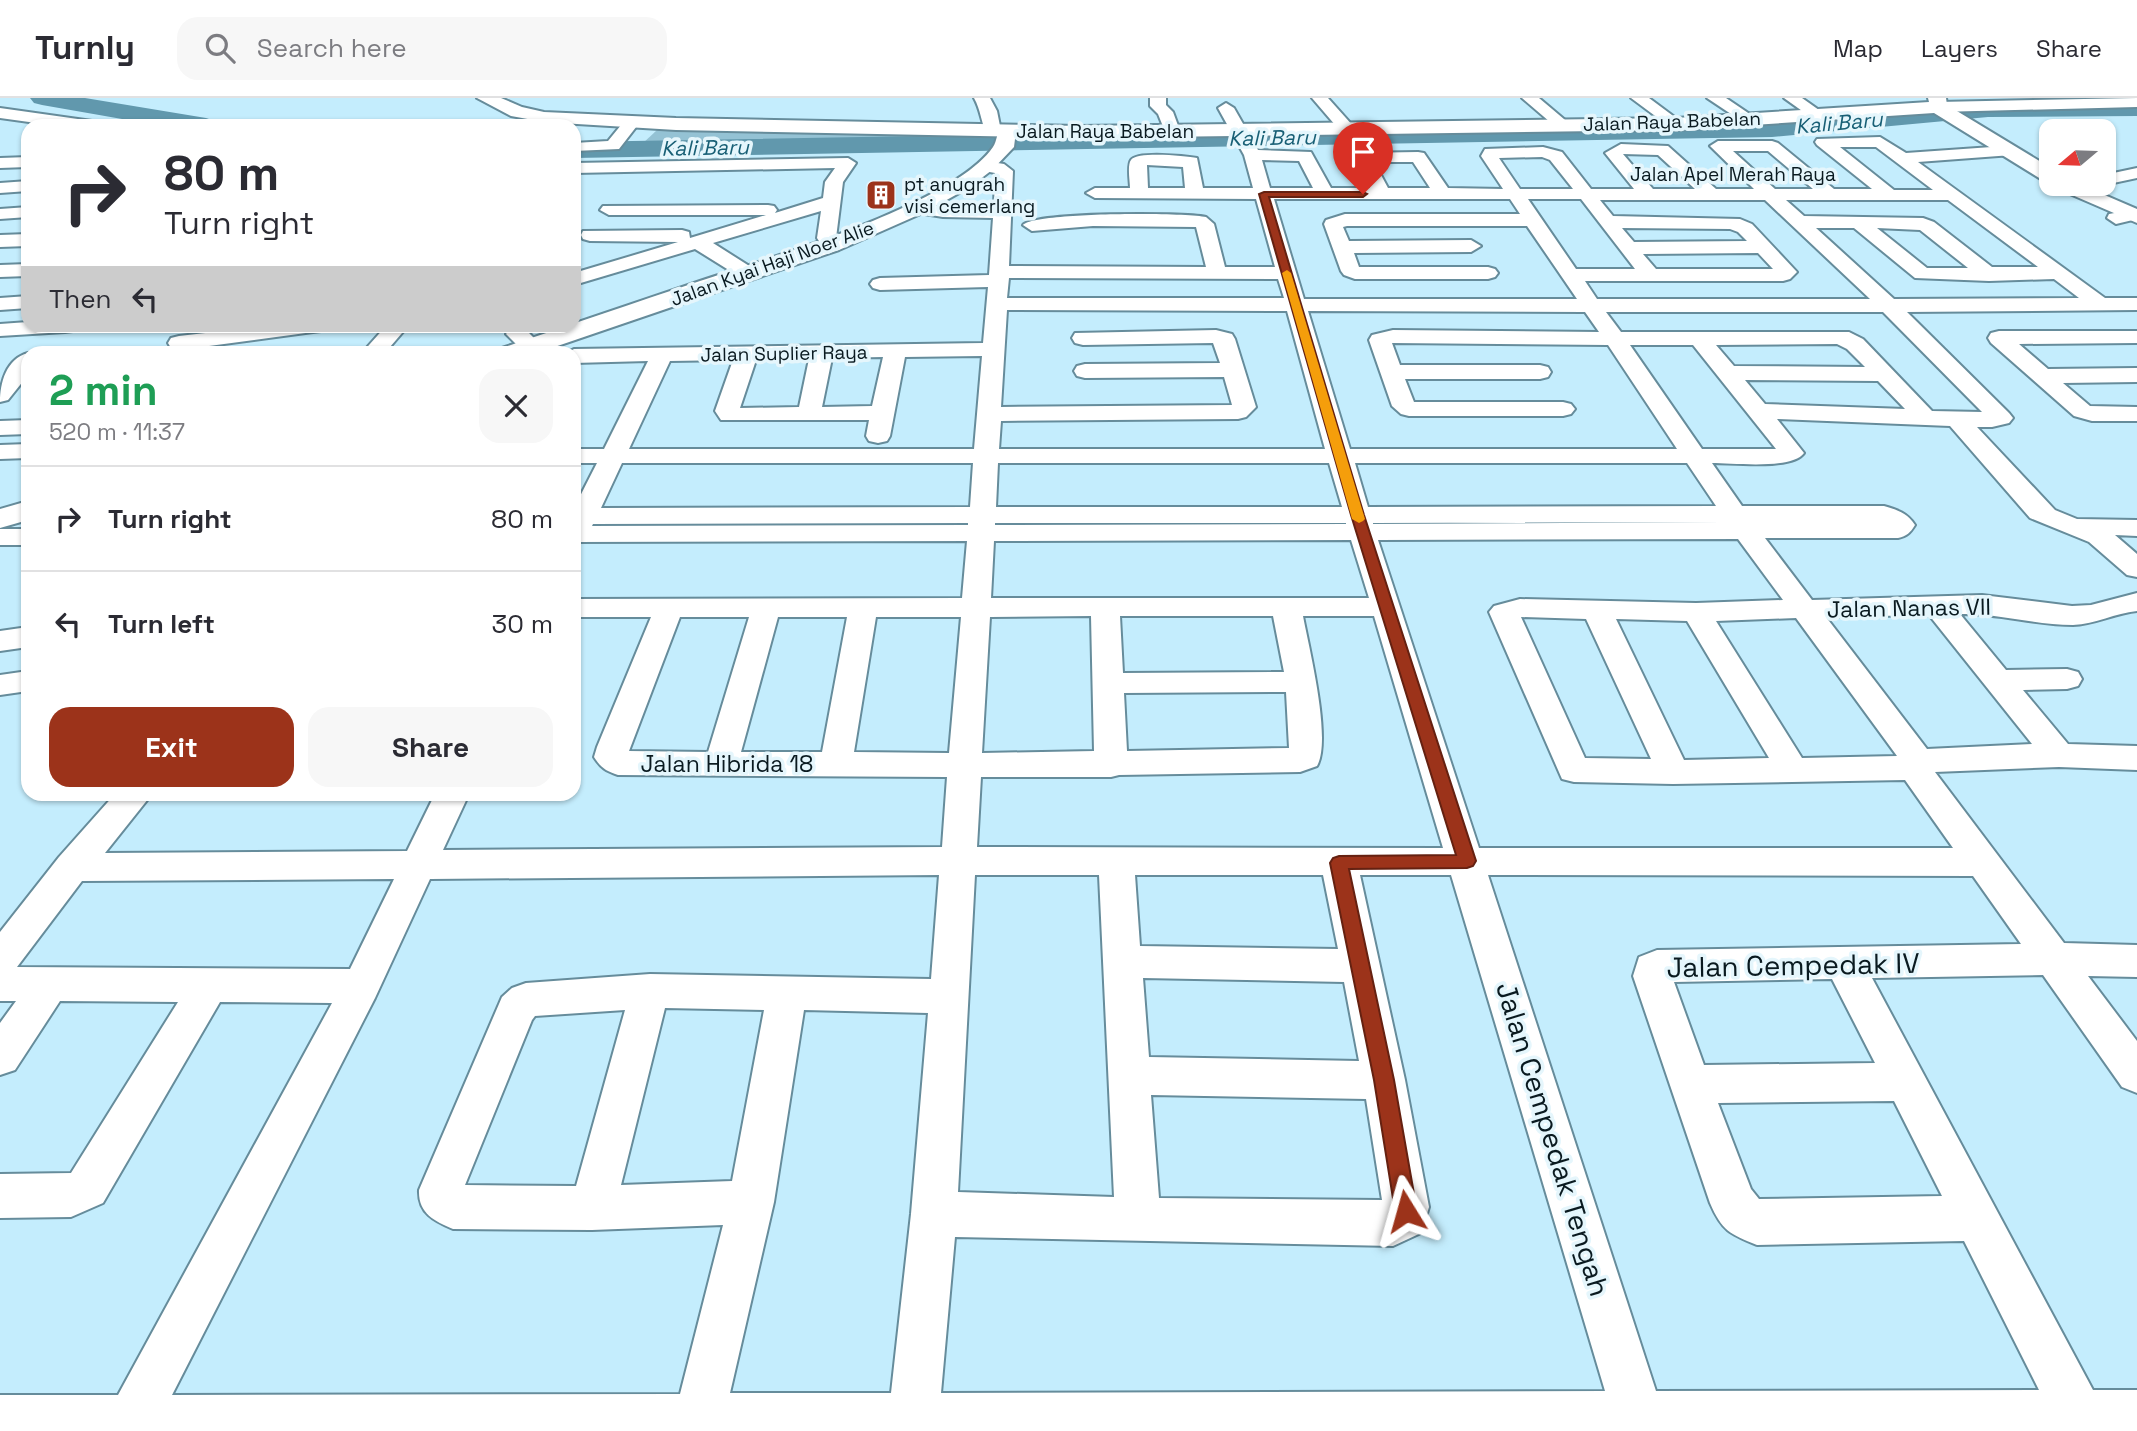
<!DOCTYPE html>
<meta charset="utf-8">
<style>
body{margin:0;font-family:"Space Grotesk",sans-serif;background:#f7f7f7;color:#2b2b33;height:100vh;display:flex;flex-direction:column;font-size:26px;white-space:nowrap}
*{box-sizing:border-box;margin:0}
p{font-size:23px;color:#7c7c81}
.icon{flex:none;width:38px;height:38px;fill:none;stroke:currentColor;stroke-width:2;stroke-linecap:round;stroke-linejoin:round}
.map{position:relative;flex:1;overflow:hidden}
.sheet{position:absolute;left:21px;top:248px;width:560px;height:455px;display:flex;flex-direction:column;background:#fff;border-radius:21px;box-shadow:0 2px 5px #0004}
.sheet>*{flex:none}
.top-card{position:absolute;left:21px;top:21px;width:560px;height:214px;border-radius:21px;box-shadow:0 2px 5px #0004;background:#fff;color:#2b2b33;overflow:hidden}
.needle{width:46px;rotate:251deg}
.buttons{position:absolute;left:2039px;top:21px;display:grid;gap:14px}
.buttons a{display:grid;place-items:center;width:77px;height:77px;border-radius:14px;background:#fff;box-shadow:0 2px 5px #0004;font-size:35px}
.pin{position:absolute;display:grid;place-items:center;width:60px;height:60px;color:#fff;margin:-72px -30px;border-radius:50% 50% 50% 0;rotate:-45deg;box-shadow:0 0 7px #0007}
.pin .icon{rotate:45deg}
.me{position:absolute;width:77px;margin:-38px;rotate:352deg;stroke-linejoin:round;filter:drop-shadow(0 0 5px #0008)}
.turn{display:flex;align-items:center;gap:24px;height:147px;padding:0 28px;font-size:32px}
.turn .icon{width:91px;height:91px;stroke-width:2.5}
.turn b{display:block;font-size:49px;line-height:60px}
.then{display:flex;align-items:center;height:66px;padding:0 28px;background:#0003;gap:14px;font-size:26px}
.round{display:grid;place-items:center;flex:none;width:74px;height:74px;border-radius:21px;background:#f7f7f7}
.head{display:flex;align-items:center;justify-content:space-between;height:119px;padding:0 28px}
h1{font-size:42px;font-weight:800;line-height:52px;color:#1e9e55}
.cta{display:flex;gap:14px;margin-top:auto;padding:14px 28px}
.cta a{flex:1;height:80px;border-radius:21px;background:#9c331a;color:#fff;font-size:28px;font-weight:800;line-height:80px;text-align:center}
.cta a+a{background:#f7f7f7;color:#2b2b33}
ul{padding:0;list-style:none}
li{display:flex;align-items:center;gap:21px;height:105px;padding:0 28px;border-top:2px solid #e1e1e2}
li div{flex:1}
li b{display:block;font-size:26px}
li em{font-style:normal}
header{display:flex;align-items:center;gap:42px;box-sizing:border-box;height:98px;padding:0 35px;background:#fff;border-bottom:2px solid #e1e1e2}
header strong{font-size:33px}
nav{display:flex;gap:38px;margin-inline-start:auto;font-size:24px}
.search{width:490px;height:63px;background:#f7f7f7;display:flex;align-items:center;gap:18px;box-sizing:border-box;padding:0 24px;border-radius:21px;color:#7c7c81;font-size:26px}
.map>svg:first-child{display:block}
.green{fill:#94c2d4}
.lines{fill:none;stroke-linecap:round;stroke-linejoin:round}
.river{fill:#6198ad;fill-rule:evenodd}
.minor-casing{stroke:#668c9b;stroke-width:4}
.tertiary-casing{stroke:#668c9b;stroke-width:4}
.primary-casing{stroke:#668c9b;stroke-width:4}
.minor{fill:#fff;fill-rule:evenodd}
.tertiary{fill:#fff;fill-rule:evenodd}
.primary{fill:#fff;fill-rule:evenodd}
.route{fill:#9c331a;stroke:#652111;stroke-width:2}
.slow{fill:#f59e0b}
.labels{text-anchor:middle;stroke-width:7;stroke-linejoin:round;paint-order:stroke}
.far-street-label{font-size:19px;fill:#0a1a20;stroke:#e5f6fc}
.far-poi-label{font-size:19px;fill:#0a1a20;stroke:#e5f6fc;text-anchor:start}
.far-water-label{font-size:21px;font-style:italic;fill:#185f75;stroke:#e5f6fc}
.street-label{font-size:23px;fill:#0a1a20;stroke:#e5f6fc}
.near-street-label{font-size:28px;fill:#0a1a20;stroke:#e5f6fc}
</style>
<header>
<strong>Turnly</strong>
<div class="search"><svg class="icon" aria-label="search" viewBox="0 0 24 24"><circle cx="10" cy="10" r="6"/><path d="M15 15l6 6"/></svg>Search here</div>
<nav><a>Map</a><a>Layers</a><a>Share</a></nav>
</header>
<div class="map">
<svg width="2137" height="1333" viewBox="0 0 2137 1333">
<rect width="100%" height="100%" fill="#c4edfd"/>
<path class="green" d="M657,32L991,40L990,44L641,47Z"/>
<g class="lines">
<path class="river" d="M30,0H85L206,20L215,23L219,28H162L42,7L34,5Z
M2137,4V18L1988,19L1772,39L574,60V44L1772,23L1988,5Z"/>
<g class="minor-casing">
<path id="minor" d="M974,0H990L997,13L1001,33L999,36H987C981,25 981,12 974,0Z
M1150,0H1166V7L1173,14L1180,33L1178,36H1166L1158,16L1150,8Z
M1312,0H1328L1354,29L1356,32L1354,35H1342Z
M1522,0H1539L1571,27L1569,30H1557Z
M1631,0H1649L1684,26L1682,29H1670Z
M1707,0H1726L1757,21L1755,24H1743Z
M1784,0H1802L1826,17L1824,20H1812Z
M2137,0V9L1938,14L1930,9L1938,4Z
M1226,5L1234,10L1258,52L1311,54L1331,90H1370L1355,59L1357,55L1418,54L1424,55L1448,90L1503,91L1481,58L1485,51L1543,49L1562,54L1591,91H1634L1605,55L1621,46L1668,48L1716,91H1754L1710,48L1718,43H1772L1778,45L1834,91H1872L1817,47L1815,44L1817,41L1880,39L1906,55L2006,48L2014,53L2012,57L1918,64L2105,200H2137V212L1907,214L2009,315L2013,320L2009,325L1992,329H1977L2055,412L2077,421L2137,422V438L2115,437L2137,456V479L2127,477L2089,444L2030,420L1950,328L1777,321L1804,355C1792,372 1733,365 1712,365L1742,408H1884C1898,412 1907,415 1915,427C1910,435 1907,438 1898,440H1765L1812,502L1982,497L2072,508L2091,507L2137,495V513C2115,515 2096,526 2073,527C2035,527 1998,515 1960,516L2006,572L2067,571L2078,574L2082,581L2078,588L2067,591L2023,592L2068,646L2137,648V672L2059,669L1935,674L2064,845L2137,847V879L2088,878L2137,943V995L2122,989L2043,877L1872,880L2093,1292H2137V1333H0V1297H118L332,905L220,904L103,1105L71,1119L0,1120V1076L71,1075L178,904L60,903L15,972L0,977V925L16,903H0V834L59,759L115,696H152L105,755L407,753L435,696H469L443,752L942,749L947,679L618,677C606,673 601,670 594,659L597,649L651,519H574V501L962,500L967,443L574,444V410L597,365H574V351H604L648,263L574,265V256H565L574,251L983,245L988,189L880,192L873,190L870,186L873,182L880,180L989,177L993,120L943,119L912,114L909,110L918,105L943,109H994L995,75L979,72L976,68L985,63L1004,66L1013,73L1009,168L1206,169L1196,129L1093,128L1032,133L1023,127C1033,114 1184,114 1206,119L1214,126L1225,169H1275L1256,101L1095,100L1086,95L1095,90H1130C1130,83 1127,67 1131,62C1137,53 1186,58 1197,60L1203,90H1253L1244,57L1218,10ZM1840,49H1876L1933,92H1894ZM1733,53H1768L1813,91H1775ZM1623,56L1658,57L1695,91H1653ZM1542,59L1550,62L1573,91H1520L1499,60ZM1262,62L1299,63L1313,90H1270ZM1374,64H1413L1430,90H1388ZM1147,67L1183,69L1185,90H1148ZM1274,101H1510L1520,116H1345L1326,122L1324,126L1341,173L1344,177L1355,181H1488L1495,179L1498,175L1495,171L1488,169H1359L1354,155L1471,154L1481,148L1471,142L1349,143L1343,129L1347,128H1527L1577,201H1304ZM1528,101H1581L1635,171H1576ZM1600,102H1765L1870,201H1597L1585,183H1783L1790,181L1797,174L1752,126L1740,121L1613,118ZM1786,102H1948L2038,169H1992L1934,124L1923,120L1804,118ZM1622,130L1730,131L1738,134L1747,143L1634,144ZM1816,130H1854L1915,180L1989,183L2054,181L2079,200L1894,201ZM1877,130L1920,132L1968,170H1927ZM1758,155L1773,171H1656L1643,156ZM1009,180L1278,181L1284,200H1007ZM1007,212L1287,213L1325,351H999L1001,323L1238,321L1246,319L1256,309L1235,241L1232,236L1216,232L1075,235L1072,240L1075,245L1083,247L1213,245L1220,265L1085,266L1077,268L1074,273L1077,278L1085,280L1224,279L1232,307L1001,309ZM1308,213L1585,214L1599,234L1393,232L1372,237L1369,242L1392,308L1401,316L1409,318H1563L1571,316L1575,311L1571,306L1563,304H1414L1405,281H1540L1548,279L1551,274L1548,269L1540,267H1400L1392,245L1608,247L1677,351H1350ZM1606,214H1883L1982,314L1932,313L1863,241L1849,234H1621ZM1837,246L1847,251L1865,269L1734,268L1716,247ZM1630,247H1693L1776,351H1702ZM982,258L974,351H629L670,263L733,262L715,313L721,322H869L866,338L869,343L878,345L887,343L890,338L905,259ZM883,259L872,308L822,309L832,260ZM809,261L799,309L740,310L756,262ZM1745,282L1878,283L1905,311L1765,306ZM622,365H973L970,409L601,410ZM998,365H1329L1342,409H996ZM1355,365H1687L1716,408L1368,409ZM1726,424L1373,426V425ZM968,425V427L592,428L593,426ZM995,425H1346V426L995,427ZM1738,441L1783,502L1696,505L1520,501L1494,508L1489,514L1562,681L1574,684L1673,686L1905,682L1953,750H1479L1378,442ZM1351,442L1369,500H991L994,443ZM1929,517L2032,646L1927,651L1826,519ZM1091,518L1094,653L982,655L990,519ZM1120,518H1273L1284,574L1123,575ZM1303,518H1374L1443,750L977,749L981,679H1111L1119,677L1300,674L1317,668C1332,642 1309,550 1303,518ZM680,519H749L708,654L629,653ZM778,519H847L822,654H741ZM876,519H961L949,655L854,654ZM1521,519L1586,521L1651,661L1585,660ZM1796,520L1897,658L1802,660L1716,523ZM1616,521L1687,523L1769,660L1684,662ZM1286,594L1289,650L1127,653L1124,595ZM939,777L931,881L650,876L526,885L512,890L502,899L419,1092C418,1115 434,1123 453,1131L592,1132L723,1127L680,1296L172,1297L375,900L430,781ZM975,777H1099L1114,1099L958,1094ZM1135,777H1323L1338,851L1140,848ZM1360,777H1451L1605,1293L941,1295L955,1139L1393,1148L1421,1135L1429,1109L1405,982ZM1488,777L1973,778L2021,846L1657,852L1639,859L1633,878L1710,1105C1722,1133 1730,1136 1757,1147L1964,1143L2039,1292L1656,1293ZM394,781L350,871L17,869L82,783ZM1143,880L1344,884L1359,963L1149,959ZM1832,881L1875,965L1704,967L1674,884ZM665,910L764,912L732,1083L621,1087ZM625,912L576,1088L465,1087L532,922L535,918ZM804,912L928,915L911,1116L891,1295H730L774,1104ZM1151,997L1366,1001L1382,1102L1159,1100ZM1894,1003L1942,1098L1759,1101L1751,1091L1718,1005Z
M0,10L92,23L100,28H58L0,20Z
M632,19L640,24L619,51L574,53V45L608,43L626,21Z
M28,59V69L0,70V60Z
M848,60L856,65L843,84L836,140L841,147L838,151H824L817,140L821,113L713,145L754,171L757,175L754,179H740L695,151L574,187V175L678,144L590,143L583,141L581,137L583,133L682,132L689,134L690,140L766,117H609L600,112L603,108L768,107L774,108L777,112L775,115L823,100L825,84L835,70L574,75V65Z
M2137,70V80L2104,87L2098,86H2104V77Z
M28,83V93L0,95V85Z
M28,109V119L0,121V111Z
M2137,111V121L2116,126L2107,120L2109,116Z
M28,136V148L0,149V137Z
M28,166V178L0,179V167Z
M28,198V210L0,212V200Z
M28,224V228H76L73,233L65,234L0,238V226Z
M266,228H324L321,233L313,234L179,252L171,250L168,245L171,240L179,238Z
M386,228H408L384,256H361Z
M512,228H532L529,235L542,248L539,253H523L506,236Z
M1999,233H2137V245L2019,246L2048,271L2137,270V284L2063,285L2090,308L2137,309V323H2092L2074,318L1991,245L1988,240L1991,235Z
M28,255V277L8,302L0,304C0,285 6,261 28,255Z
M28,322V336L0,337V323Z
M28,346V360L0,361V347Z
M0,431H28V447H0Z
M28,529V549L0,553V533Z
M28,573V593L0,597V577Z"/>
</g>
<g class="tertiary-casing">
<path id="tertiary" d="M1007,27L1016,33L1014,49L992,72L970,89L925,114L839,152L534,256H496L499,251C567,228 631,206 700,183C769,160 953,107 993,49C997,43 997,35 1000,29Z
M28,403V422L0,430V411Z"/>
</g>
<g class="primary-casing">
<path id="primary" d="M477,0H501L522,9L544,14L676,20L1079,28L1676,20L1929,4L1928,0H1946L1947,7L2051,70V85L2044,83L1934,15L1676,32L1079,40L676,32L544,24L511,18Z
M2053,86H2079L2137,111V125L2056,90Z"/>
</g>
<use href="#minor" class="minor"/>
<use href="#tertiary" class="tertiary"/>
<use href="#primary" class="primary"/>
</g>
<path class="route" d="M1264,94H1363L1367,96L1363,99H1269L1364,417L1476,763L1473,768L1467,770L1349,771L1394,982L1417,1113L1414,1121L1406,1124L1398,1121L1395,1113L1374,982L1330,765L1333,760L1339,758L1456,757L1351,417L1259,96Z"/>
<path class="slow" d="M1287,172L1291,175L1365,421L1363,423L1359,425L1352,421L1282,175Z"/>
<defs>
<g id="building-square" transform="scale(1.575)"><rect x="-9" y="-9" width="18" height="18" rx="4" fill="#9c331a" stroke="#e5f6fc"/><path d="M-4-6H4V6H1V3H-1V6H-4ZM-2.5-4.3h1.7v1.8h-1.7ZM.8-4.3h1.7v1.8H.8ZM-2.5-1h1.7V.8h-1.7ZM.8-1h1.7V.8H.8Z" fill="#fff"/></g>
</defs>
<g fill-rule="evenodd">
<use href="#building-square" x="881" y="97"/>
</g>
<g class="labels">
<g class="far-street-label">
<text transform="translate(1672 23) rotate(-2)" y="7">Jalan Raya Babelan</text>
<text x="1105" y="40">Jalan Raya Babelan</text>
<text x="1733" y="83">Jalan Apel Merah Raya</text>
<text transform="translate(772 165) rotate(-20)" y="7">Jalan Kyai Haji Noer Alie</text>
<text transform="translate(784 255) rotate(-1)" y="7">Jalan Suplier Raya</text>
</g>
<g class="far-poi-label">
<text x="904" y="93">pt anugrah<tspan x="904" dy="22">visi cemerlang</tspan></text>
</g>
<g class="far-water-label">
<text transform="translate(1839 25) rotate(-5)" y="7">Kali Baru</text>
<text transform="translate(1272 40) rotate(-1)" y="7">Kali Baru</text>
<text transform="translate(705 50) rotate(-1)" y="7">Kali Baru</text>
</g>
<g class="street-label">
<text transform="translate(1909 510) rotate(-1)" y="8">Jalan Nanas VII</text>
<text x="727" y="674">Jalan Hibrida 18</text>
</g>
<g class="near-street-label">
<text transform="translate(1793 867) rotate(-1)" y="10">Jalan Cempedak IV</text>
<text transform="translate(1553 1041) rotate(73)" y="10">Jalan Cempedak Tengah</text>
</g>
</g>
</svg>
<div class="buttons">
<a><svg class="needle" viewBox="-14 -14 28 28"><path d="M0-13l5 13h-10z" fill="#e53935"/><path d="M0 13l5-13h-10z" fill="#7c7c81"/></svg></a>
</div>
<div class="pin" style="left:1363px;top:96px;background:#d93025"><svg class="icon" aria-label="arrive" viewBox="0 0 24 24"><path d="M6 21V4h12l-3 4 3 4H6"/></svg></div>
<svg class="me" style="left:1406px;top:1113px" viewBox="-20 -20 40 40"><path d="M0-17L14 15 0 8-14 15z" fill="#9c331a" stroke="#fff" stroke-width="4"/></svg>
<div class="top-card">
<div class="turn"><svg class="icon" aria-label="right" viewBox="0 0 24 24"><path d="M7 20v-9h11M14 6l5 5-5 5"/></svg><div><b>80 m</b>Turn right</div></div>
<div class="then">Then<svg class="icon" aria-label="left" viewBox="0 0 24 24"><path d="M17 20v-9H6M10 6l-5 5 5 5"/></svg></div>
</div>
<section class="sheet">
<div class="head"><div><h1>2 min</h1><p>520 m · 11:37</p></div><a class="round"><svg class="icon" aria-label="close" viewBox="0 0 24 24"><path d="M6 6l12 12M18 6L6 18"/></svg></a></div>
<ul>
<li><svg class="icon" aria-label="right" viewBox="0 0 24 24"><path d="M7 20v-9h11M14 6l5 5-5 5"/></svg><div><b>Turn right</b></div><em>80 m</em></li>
<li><svg class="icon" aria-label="left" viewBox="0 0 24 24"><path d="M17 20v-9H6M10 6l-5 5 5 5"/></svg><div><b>Turn left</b></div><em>30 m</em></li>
</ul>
<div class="cta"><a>Exit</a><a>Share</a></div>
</section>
</div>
